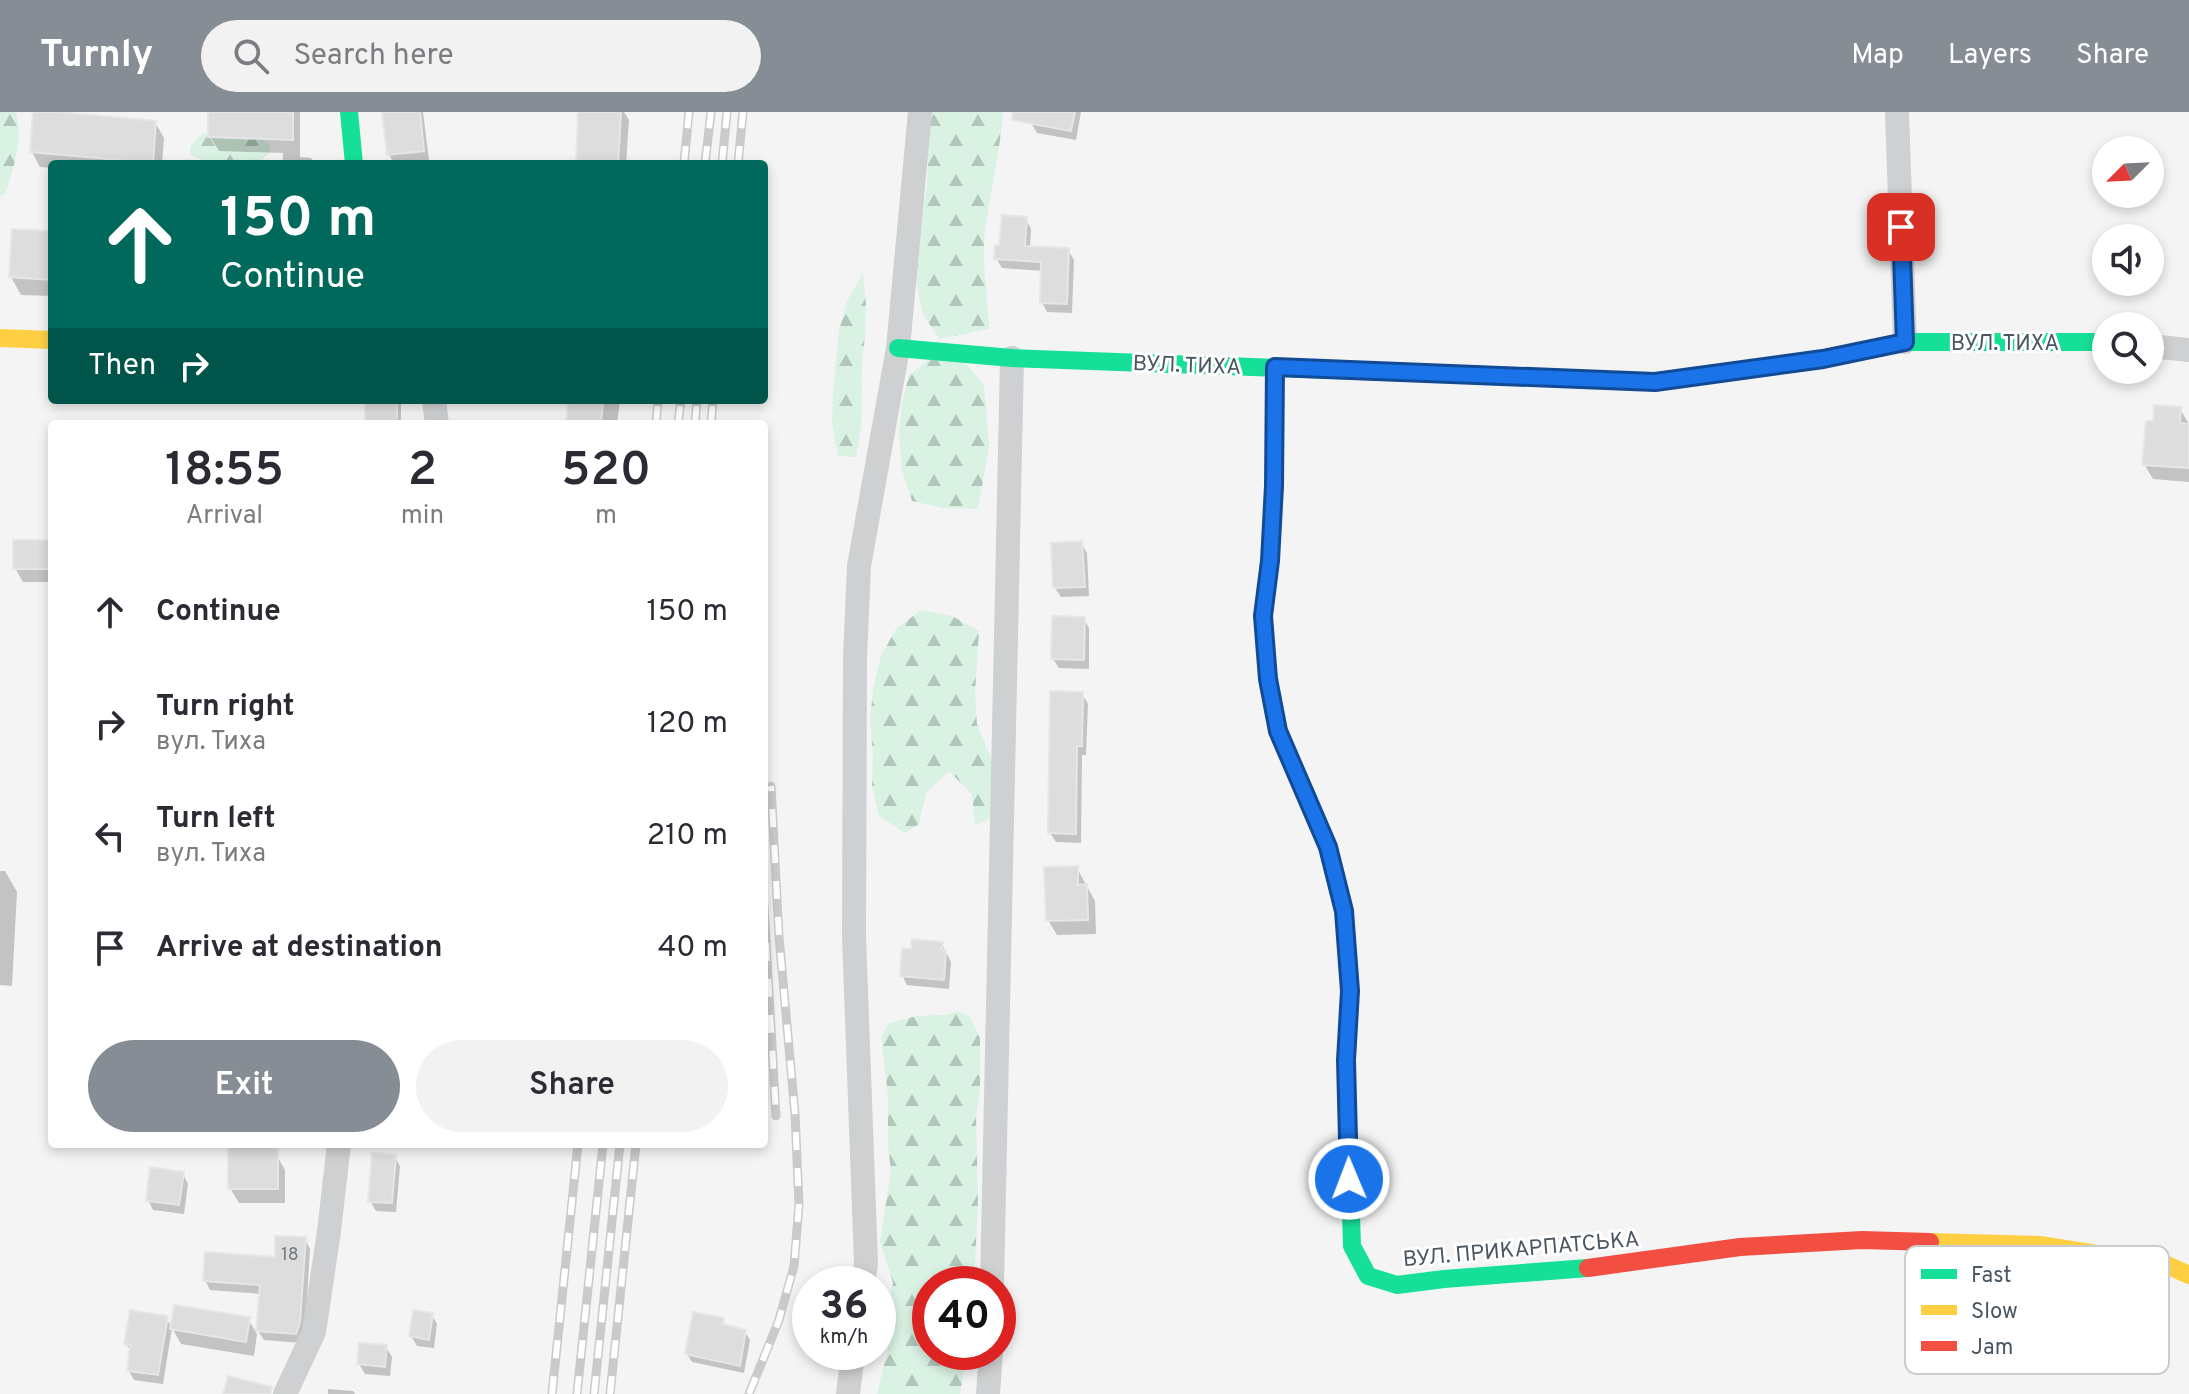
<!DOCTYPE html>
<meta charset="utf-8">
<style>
body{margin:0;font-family:Overpass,sans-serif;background:#f2f2f3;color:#2b2b33;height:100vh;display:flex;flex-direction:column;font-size:30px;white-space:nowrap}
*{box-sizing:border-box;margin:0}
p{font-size:26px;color:#7c7c81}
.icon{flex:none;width:44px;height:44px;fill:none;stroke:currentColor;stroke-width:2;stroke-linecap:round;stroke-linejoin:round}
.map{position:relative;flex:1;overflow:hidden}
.sheet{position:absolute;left:48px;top:308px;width:720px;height:728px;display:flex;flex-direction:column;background:#fff;border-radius:8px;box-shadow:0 4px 12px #0003}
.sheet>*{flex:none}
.top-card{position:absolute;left:48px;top:48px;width:720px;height:244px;border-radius:8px;box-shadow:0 4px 12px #0003;background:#00695c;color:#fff;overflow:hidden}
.needle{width:52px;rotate:246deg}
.buttons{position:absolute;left:2092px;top:24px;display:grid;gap:16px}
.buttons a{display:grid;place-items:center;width:72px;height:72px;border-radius:50%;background:#fff;box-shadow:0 4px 12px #0003;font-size:40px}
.speed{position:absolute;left:792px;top:1154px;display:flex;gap:16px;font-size:40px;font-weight:700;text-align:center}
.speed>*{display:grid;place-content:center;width:104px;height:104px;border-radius:50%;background:#fff;box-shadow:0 4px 12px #0003;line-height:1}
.speed small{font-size:20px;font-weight:400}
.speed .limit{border:12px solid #d22;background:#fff;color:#111}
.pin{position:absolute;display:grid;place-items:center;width:68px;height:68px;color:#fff;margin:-34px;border-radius:16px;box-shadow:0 4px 12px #0006}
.me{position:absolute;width:88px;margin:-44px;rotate:359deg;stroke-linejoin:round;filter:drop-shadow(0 0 6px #0008)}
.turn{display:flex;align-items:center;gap:28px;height:168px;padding:0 40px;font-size:36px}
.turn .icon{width:104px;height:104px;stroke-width:2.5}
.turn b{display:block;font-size:56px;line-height:68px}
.then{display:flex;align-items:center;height:76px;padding:0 40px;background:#0003;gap:16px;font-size:30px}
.eta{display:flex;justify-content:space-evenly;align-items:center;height:136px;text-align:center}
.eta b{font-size:48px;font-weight:600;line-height:56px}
.primary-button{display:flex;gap:16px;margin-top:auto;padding:16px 40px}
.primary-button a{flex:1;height:92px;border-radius:48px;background:#868d94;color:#fff;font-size:32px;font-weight:600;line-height:92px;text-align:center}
.primary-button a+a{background:#f2f2f3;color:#2b2b33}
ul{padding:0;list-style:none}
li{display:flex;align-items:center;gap:24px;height:112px;padding:0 40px}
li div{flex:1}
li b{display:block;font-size:30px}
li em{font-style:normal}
header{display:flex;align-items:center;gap:48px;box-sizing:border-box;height:112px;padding:0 40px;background:#868d94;color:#fff}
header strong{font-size:38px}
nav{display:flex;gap:44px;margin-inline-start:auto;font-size:28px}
.search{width:560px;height:72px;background:#f2f2f3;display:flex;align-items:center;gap:20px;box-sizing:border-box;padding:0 28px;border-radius:44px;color:#7c7c81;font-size:30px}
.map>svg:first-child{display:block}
.forest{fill:url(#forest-firs)}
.shadow{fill:#0003}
.building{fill:#ddddde;stroke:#e5e6e7;stroke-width:2}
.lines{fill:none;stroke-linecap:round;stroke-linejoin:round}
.street{stroke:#ced0d2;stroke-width:24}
.fast{stroke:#16e098;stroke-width:18}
.slow{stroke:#ffcf43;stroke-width:18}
.jam{stroke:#f24e42;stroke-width:18}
.rail-casing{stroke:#c9cacc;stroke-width:9}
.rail{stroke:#fff;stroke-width:6;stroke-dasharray:18;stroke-linecap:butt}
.route-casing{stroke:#114b97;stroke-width:20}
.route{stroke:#1a73e8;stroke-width:14}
.labels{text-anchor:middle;stroke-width:6;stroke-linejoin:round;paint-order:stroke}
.number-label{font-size:18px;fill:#707881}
.street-label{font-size:22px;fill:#4a5661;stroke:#fff}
.key{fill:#fff;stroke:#c9ccd0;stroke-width:2}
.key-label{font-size:22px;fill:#4a5661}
</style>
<header>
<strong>Turnly</strong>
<div class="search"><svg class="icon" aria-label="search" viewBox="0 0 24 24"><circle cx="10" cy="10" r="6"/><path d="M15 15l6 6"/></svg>Search here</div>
<nav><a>Map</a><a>Layers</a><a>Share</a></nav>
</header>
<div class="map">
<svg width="2189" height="1282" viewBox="0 0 2189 1282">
<defs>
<pattern id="forest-firs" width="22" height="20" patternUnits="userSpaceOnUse" patternTransform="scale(2)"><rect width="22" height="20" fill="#d9f2e3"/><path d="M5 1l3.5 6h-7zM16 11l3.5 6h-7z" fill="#b2c7bb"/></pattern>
</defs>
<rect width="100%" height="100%" fill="#f4f4f4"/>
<path class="forest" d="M0,0H16C23,27 14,57 5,82L0,84Z
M930,0H1003C1000,40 991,78 985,117C981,150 988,185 989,217L939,227L922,200L916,169V137L927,74Z
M216,18L256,22L270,33L269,42L255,52H214L190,43V35L201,23Z
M863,161L866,192L865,223L862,253L861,315L856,345L838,344L832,312L833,281L839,219L847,189Z
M934,243L965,250L984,273L989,335L978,397L943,396L912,389L902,358L899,326L901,295L909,263Z
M921,498L952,504L979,519L975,581L977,612L1001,670L1003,701L975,713L972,682L949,659L926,681L919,712L905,721L879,704L872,673L873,642L870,609L873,577L881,544L896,517Z
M958,899L970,905L980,926V977L976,1006L978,1089L974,1172H930V1240H967L960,1282H877L888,1236V1196L893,1171L880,1129L891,1060L888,1033V984L881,924L889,911L917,904L945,903Z
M764,929C769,954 772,996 764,1019Z"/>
<path class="shadow" d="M35,0L155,10L164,26L162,52H52V56L40,55L32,40Z
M211,0H300V45L311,46L315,52H283V41L219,39L210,24Z
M384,0H423L429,48L394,52L389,42Z
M580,0H624L629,8L626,52H579Z
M1033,0H1081L1076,28L1037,21L1031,11Z
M1026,107L1031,117L1030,136L1068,138L1074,148L1072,201L1047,200L1042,190L1043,159L1002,156L996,146L1001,135Z
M52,121V184L21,183L11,165Z
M367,288H401V312H367Z
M571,288H620L617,312H568Z
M2180,297L2189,312V370L2153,367L2144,352L2155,311Z
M52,430V470H23L15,456Z
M1081,431L1087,441L1089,484L1061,485L1055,476Z
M1084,507L1089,516V557L1059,556L1053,547Z
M1082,582L1088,592L1086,643H1082L1081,731L1056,730L1050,721Z
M1077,756L1095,789L1096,822L1057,823L1048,808Z
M0,759H5L17,780L12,874L0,873Z
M942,832L951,850L949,877L907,873L902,863L913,839Z
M276,1042L285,1058V1091H239L230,1076Z
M395,1045L400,1054L396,1100L376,1099L370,1089Z
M183,1062L188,1072L184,1102L153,1098L148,1088Z
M305,1127L310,1137L305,1220L301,1231L264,1228L258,1219L261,1182L210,1178L205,1168L277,1147Z
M432,1203L437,1212L434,1236L417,1234L411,1224Z
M166,1206L172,1216L248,1207L257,1222L254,1244L181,1232L172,1216L163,1272L134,1268L129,1259L131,1240L126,1232Z
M722,1208L726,1215L745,1220L750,1228L744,1261L692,1250L687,1242Z
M386,1235L392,1245L390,1264L365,1262L359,1252Z
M328,1277L353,1279L355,1282H328Z"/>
<path class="building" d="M33,0H58L156,9L153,51L30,40Z
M208,0H293V28L208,25Z
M382,0H420L424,39L387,43Z
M578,0H621L618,52L576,51Z
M1013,0H1075L1071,19L1012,8Z
M1002,103L1027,105L1025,134L1069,136L1067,192L1040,191L1041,150L994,147L995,133H999Z
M12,117L52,119V168L9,165Z
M365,288H397V312H365Z
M572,288H603L601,312H566L568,290L572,291Z
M2154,293L2181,295L2180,311L2189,312V356L2142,353L2146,309H2153Z
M13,428H52V457H13Z
M1082,429L1085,475L1053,476L1051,431Z
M1052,504L1085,505L1084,548L1051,547Z
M1050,579L1083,580L1082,634H1077L1076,722L1048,721Z
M1078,754V773L1087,772L1088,808L1046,809L1044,755Z
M912,827L943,830L942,838L946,839L944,868L900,864L902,836L911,837Z
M228,1033H278V1077H228Z
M372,1041L396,1043L392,1091L368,1090Z
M150,1055L184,1060L179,1093L146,1089Z
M275,1124L306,1125L300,1210L296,1222L256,1219L260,1173L203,1169L205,1140L275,1145Z
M174,1193L250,1205L246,1230L170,1217Z
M130,1198L168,1204L158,1263L127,1259L130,1233L124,1232Z
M413,1198L433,1201L429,1228L409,1224Z
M693,1200L724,1206L723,1212L746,1218L740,1254L685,1242Z
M359,1231L387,1233L385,1255L357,1252Z
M228,1264L272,1275L270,1282H223Z"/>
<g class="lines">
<path class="street" d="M1897,0L1905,230
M2150,234L2189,238
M434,288L437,312
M863,1172L866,1152L854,824L855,546L859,454L898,236L920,0
M992,1172L1012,246
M285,1282L314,1220L329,1119L339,1032
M848,1282L853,1240
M988,1282L991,1240"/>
<path class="fast" d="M349,0L354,52
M898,236L1012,246L1361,259
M1817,248L1905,230H2106
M1305,679L1328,735L1344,799L1350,879L1346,948L1352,1134L1368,1164L1397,1173L1444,1167L1588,1156"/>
<path class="slow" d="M0,226L52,228
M1275,255L1274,374L1270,449L1263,504L1268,567L1278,619L1305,679
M1361,259L1655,270L1817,248
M1930,1130L2040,1133L2167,1153L2189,1163"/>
<path class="jam" d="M1588,1156L1740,1135L1862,1128L1930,1130"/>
<g class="rail-casing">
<path id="rail" d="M684,52L689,0
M705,52L711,0
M722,52L727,0
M738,52L743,0
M656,312L658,288
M678,312L681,288
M695,312L697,288
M711,312L713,288
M764,795L776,1004
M552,1282L578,1032
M577,1282L603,1032
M594,1282L620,1032
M610,1282L636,1032
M749,1282L779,1208L794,1154L799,1092L795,1002L779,825L771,674"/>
</g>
<use href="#rail" class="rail"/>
</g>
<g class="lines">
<g class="route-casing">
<path id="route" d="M1349,1067L1346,948L1350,879L1344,799L1328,735L1278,619L1268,567L1263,504L1270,449L1274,374L1275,255L1655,270L1823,247L1905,230L1901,115"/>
</g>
<use href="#route" class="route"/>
</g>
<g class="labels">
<g class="number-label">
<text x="290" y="1148">18</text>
</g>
<g class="street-label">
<text x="2005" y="238">ВУЛ. ТИХА</text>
<text transform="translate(1187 252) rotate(2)" y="8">ВУЛ. ТИХА</text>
<text transform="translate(1521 1136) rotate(-5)" y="8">ВУЛ. ПРИКАРПАТСЬКА</text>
</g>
</g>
<rect x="1905" y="1134" width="264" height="128" rx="12" class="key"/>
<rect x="1921" y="1157" width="36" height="10" fill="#16e098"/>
<rect x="1921" y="1193" width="36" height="10" fill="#ffcf43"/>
<rect x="1921" y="1229" width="36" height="10" fill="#f24e42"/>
<g class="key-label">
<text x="1971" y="1170">Fast</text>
<text x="1971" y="1206">Slow</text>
<text x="1971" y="1242">Jam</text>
</g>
</svg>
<div class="buttons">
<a><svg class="needle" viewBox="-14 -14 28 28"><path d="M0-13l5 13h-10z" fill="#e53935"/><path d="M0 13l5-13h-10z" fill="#7c7c81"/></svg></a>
<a><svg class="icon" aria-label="sound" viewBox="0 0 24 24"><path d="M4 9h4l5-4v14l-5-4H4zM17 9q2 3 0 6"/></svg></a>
<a><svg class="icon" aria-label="search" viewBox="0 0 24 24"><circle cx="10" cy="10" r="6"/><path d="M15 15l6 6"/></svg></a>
</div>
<div class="speed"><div>36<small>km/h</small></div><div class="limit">40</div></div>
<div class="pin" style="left:1901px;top:115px;background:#d93025"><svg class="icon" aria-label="arrive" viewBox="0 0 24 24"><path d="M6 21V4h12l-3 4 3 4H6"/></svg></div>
<svg class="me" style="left:1349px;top:1067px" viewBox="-20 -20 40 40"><circle r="17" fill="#1a73e8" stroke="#fff" stroke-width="3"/><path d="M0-11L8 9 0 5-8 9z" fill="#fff"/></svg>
<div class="top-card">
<div class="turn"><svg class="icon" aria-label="ahead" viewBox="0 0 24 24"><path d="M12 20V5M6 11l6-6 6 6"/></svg><div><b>150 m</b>Continue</div></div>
<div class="then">Then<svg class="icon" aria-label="right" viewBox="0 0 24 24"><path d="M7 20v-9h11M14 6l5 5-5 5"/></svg></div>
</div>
<section class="sheet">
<div class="eta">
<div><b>18:55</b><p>Arrival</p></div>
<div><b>2</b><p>min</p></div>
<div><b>520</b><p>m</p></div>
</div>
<ul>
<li><svg class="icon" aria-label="ahead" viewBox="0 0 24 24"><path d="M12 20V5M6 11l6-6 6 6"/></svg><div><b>Continue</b></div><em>150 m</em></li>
<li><svg class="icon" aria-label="right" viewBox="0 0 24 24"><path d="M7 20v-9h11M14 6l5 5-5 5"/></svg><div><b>Turn right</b><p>вул. Тиха</p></div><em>120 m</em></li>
<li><svg class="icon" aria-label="left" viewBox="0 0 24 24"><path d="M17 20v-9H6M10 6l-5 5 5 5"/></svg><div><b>Turn left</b><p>вул. Тиха</p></div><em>210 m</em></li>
<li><svg class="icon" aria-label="arrive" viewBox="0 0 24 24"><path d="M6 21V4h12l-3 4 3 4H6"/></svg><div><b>Arrive at destination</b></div><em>40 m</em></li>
</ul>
<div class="primary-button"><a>Exit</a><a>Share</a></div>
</section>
</div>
